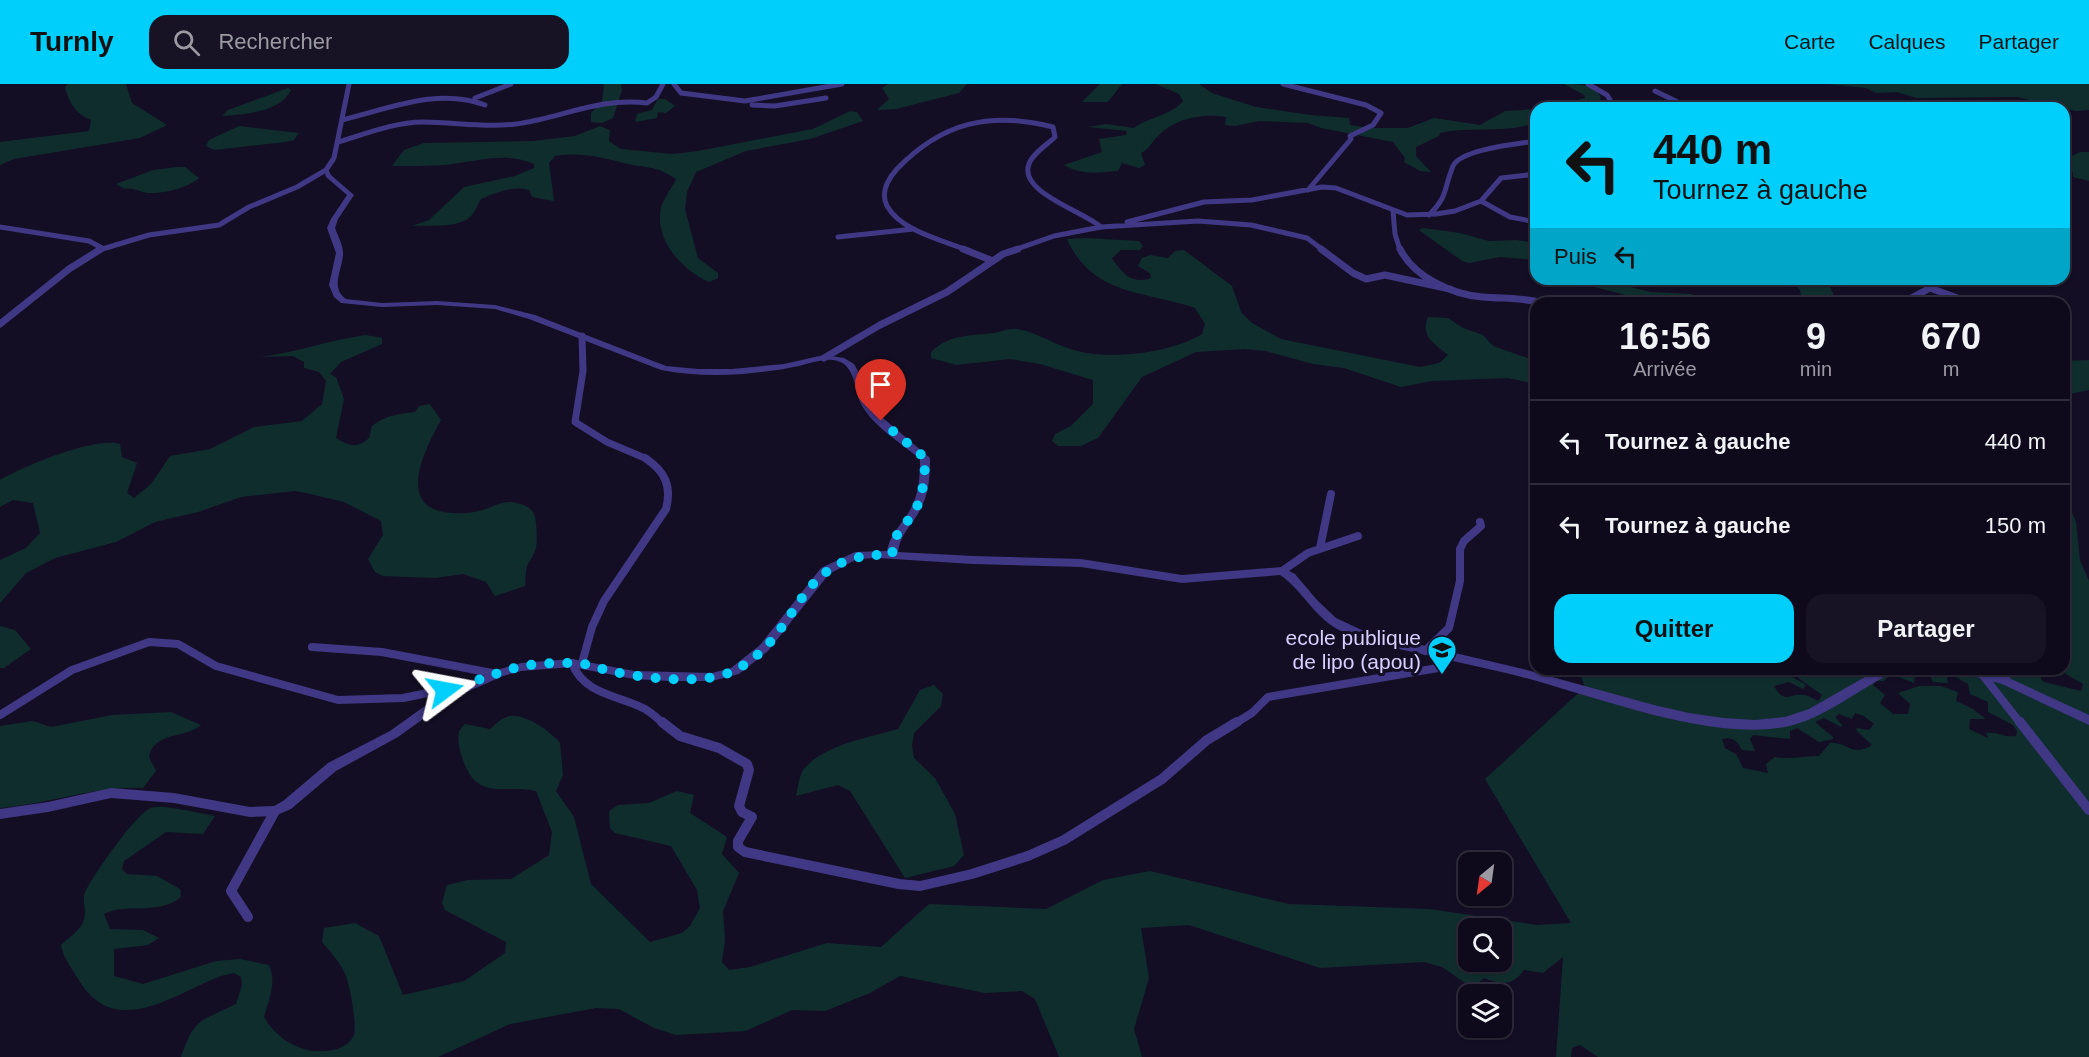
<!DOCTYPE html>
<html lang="fr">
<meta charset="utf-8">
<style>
body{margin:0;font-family:Arial,sans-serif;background:#171324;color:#f1f3f6;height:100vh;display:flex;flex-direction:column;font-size:22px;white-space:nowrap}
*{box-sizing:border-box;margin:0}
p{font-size:20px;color:#9b9aa3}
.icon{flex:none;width:33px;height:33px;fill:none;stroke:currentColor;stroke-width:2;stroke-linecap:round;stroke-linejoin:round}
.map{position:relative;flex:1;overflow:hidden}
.details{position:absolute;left:1530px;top:213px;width:540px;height:378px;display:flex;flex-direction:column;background:#0e0a1b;border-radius:18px;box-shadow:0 2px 4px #0004,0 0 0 2px #2e2b3a}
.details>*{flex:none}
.guide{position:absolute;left:1530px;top:18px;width:540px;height:183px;border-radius:18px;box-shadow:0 2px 4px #0004,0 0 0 2px #2e2b3a;background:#00cffb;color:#111;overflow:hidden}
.needle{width:39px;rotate:209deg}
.tools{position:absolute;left:1458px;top:768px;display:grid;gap:12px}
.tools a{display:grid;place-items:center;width:54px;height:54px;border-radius:12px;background:#0e0a1b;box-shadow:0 2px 4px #0004,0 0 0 2px #2e2b3a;font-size:30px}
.pin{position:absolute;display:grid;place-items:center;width:51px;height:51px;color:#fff;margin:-62px -26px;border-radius:50% 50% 50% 0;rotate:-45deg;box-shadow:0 0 6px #0007}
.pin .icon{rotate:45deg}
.me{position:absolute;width:66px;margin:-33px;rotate:77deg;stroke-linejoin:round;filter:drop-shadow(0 0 4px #0008)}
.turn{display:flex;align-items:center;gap:21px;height:126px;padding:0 24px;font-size:27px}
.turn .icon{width:78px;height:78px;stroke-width:2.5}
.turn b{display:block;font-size:42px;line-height:51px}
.then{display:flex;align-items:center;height:57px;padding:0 24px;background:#0003;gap:12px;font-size:22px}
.eta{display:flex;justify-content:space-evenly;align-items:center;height:102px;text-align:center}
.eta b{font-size:36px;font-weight:800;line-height:42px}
.button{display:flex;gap:12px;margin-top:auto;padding:12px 24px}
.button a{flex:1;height:69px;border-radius:18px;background:#00cffb;color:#111;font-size:24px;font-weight:800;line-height:69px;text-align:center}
.button a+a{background:#171324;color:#f1f3f6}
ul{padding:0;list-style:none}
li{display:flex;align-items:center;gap:18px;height:84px;padding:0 24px;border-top:2px solid #2e2b3a}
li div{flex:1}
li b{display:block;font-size:22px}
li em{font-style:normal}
header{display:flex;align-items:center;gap:36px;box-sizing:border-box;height:84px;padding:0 30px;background:#00cffb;color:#111}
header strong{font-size:28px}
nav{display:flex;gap:33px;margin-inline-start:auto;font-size:21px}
.search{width:420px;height:54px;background:#171324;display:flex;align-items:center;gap:15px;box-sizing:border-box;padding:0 21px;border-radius:18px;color:#9b9aa3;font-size:22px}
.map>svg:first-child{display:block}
.green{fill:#102d2e;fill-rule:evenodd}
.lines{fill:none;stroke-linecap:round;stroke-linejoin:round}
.minor-far3{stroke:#403884;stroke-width:5}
.minor-far2{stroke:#403884;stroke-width:7}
.minor-far1{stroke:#403884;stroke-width:8}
.minor{stroke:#403884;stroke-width:10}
.tertiary{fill:#403884;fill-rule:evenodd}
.route{stroke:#00cffb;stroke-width:10;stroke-dasharray:0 18}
.labels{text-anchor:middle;stroke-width:6;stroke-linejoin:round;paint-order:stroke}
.poi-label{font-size:21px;fill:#d9d0ff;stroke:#130e24;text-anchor:end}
</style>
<header>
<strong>Turnly</strong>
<div class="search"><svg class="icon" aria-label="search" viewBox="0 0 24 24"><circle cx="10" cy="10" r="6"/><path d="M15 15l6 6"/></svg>Rechercher</div>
<nav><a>Carte</a><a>Calques</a><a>Partager</a></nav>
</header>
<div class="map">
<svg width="2089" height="973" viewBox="0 0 2089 973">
<rect width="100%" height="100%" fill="#130e24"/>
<path class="green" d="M68,0H126L132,19L167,41L140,54L14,75L0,81V58L89,47L91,36C76,30 69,19 65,3Z
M604,0H621L622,6L613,34L602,39L591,38V29L602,18Z
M888,0H967L959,9L896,25L877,26L889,15L882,4Z
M1100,0H1122L1108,18H1082Z
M1156,0H1199L1212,9L1256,23L1310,31L1349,34L1350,41L1369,44H1408L1434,34L1480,41L1505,27L1552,24H1536V39C1504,50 1472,42 1440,49L1439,52L1416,63V72L1431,88L1420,87L1404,78L1405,74L1393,58L1321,44L1308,39L1259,37L1235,42L1225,41L1226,33C1204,29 1174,34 1158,52C1151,58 1150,65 1141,69L1145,81L1139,84L1122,79L1118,87C1098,89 1081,91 1064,81L1102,68L1099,55L1126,51L1127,47L1088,43L1106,40L1134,44C1149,33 1172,31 1183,17L1179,10Z
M1564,0C1579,0 1593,0 1601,13L1597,21L1611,24H1578L1579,22L1574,17L1585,14L1584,11Z
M1828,0H2089V26L2076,27L2017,13L1916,14L1897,8L1876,9L1866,4Z
M288,4L291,6C280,29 244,30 222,32L228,26Z
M658,15H665L675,22L666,29L658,28L657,34L635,38L637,30L652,26Z
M850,27L857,28L863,37L810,55L746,67L696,88L687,108L685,125L698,174L718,189V194L709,198C682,186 654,156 661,124C663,115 672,104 676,95C653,80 648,85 624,79C600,73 580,68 555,72L549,79L554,117L532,113L529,106C513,101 495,109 481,115C478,120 475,128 471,132C459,145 428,141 412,142L429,136L464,103L515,92L534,84V80C507,67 474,78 445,81C427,82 409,82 392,82L404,66L424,59L533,57L575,52L600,42L610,46L609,57L621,65L672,70L698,67L813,45Z
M239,42L299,49L294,56L286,58L214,66L206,62L209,56Z
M2064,68L2069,73L2080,68H2089V97L2073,93V88L2064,82Z
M177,83H185L199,94C189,104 162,110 148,109C139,108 134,103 125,105L116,100L153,86Z
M1423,144L1460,149L1489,157L1516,156L1536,159V176L1500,173L1469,179L1462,177L1419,146Z
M1086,154L1139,157L1143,162L1140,166H1121L1112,174C1122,189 1131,201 1151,194L1150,189L1138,182L1142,174L1150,171L1168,174L1175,167L1184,166L1232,202L1241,228L1252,239L1281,255L1420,283L1439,279L1448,271C1435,260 1420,253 1428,233L1448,234L1463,244L1483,251L1493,262L1536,277V300L1508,294L1432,297L1401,303L1344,284L1313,280L1265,267L1244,265L1196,268L1142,293L1098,354L1081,362H1058L1052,357L1055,350L1071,342L1093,320V296L1040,280L1010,275L956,281L931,274V268C950,250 969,252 994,249C1002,248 1009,244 1017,245C1037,248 1057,262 1077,267C1113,276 1171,269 1202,250L1205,240L1195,224C1146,207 1092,212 1067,155Z
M1579,195H1611L1618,200L1651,208L1691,210L1719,219H1656L1587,201L1580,199Z
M1827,195L1837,219H1802L1800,206L1791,196Z
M366,251L382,254V260L341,278L330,290L336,293L344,315L336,354C349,362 357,365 369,354L372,342C386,331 398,330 415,328L419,322L430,320L441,336C414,384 396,438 475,428C488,426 497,418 511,418C519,419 531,422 534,430C537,438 538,460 535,467C533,473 528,478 527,483C525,489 526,496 525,502L495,512L486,498L463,490L435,494L383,492L375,488L368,475L383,451L381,437L344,418L306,409L295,407L241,413L198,428L155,438L116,458L55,474L26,489L0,519V476L26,464L40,449L33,419L13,416L0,423V396C23,382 96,352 120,360L122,373L137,379L127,409L134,414L151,400L170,372L210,365L254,343L302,337L322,320L326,297L319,288L304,284V278L293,272L261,273C297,268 330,256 366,251Z
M2089,276V306L2064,311V277Z
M2064,411L2076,438L2080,476L2089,497V973H1598L1580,961L1572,964L1571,973H1556L1563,873L1543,889L1524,886C1512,902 1502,901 1484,894L1472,904L1442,883L1424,878L1320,884L1189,841L1141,844L1149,894L1134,945L1142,973H1059L1035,915L1022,907L985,909L900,892L870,909L825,927L792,926L746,947L676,951L654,944L619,925L596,924L510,940L438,973H181C195,933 200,938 236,920L242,901L241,893L234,889L221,892C175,909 117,956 80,898C73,886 63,874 61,861C71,852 85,844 85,829C85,823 83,816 84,811C90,795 137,728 151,724C166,720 199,730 215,732L203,750L166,748L124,777L122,785L127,790L157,792L180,805L181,813C158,832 129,818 104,830L110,845L143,846L159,854L148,861L114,865V892L143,900L216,877L240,875L269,881C277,899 269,915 264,933C279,959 308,973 337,965C344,963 351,958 354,951C357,940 350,903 346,892C342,880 330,868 322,858L324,844L355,839L379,852L403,911L464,897L505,869L506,858L445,826L442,819L447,801L468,796L511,795L549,771L552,748L536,707C504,700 479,717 464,679C460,668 457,658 459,647L465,640L490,645C496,640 502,633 510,632C526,630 550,647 560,659L563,691L556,707L574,733L591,800L650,858L682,849L690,842L700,824L697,806L671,762L615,749L610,744L609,727L618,721L649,719L677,707L694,711L690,729L727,753L722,770L739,789L723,827L725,856L722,878L729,886L750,883L827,859L881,863L929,820L1046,825L1103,796L1150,787L1289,820L1429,825L1537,841L1571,839L1485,695L1585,603L1578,585H1786L1794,594L1806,601L1803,605L1789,598L1774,602C1785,621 1789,609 1804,611C1808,611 1814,615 1818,617L1822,611C1813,603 1797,596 1792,586L2041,585V595L2044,598L2081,607L2083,600L2064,589L2061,592L2046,585H2064ZM1922,589L1930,592L1933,598L1948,599L1947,594L1952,591L1968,600L1970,610L1988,618V628L2013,641L2017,647L2016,652C2005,654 1997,647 1986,649L1988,654L1969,645L1970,635H1986L1973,625L1956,617L1958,608L1941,602H1919L1898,609L1910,620L1908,630H1893L1880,619L1885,611L1873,601L1876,597H1884L1890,590L1914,599L1915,590ZM1855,629L1864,632L1874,640L1869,646L1857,644L1856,646L1872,661C1851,674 1850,658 1830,659L1819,672C1803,672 1791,676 1775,673L1766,680L1768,689L1743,684L1736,670L1725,664L1722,655C1733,652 1737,657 1742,666L1755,667L1750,655L1753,651L1790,655V647L1797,644L1819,658L1833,655V653L1815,638L1824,634L1841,643L1842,641L1835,633L1839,630L1852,635ZM1468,844H1502V878H1468Z
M0,542L15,546L31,565L4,584H0Z
M934,601L943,610L941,622L914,649L912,662L914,674L935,694L955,730L964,771L954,782L905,794L850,707L838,701L796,712C798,704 799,691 804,685C825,660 868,654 898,645L920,606Z
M171,628L201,641C185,655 154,647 149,673L156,687L143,704C94,702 49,720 0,724V642L33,637L51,643L112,631Z"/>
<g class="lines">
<path class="minor-far3" d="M674,0L681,9L745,17L842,0
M1283,0L1366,21L1381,29L1373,41L1350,52L1351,55L1308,106
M1588,0L1607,11L1615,24
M1655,7L1690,24
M475,14L511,0
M752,21L775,22L826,14
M342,36C388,25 438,3 485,21
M338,58C365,50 395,38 423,38C454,38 485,44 516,40C562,34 599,13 647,19L656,13L663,0
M1481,117L1510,133L1536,138
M1393,127L1395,150L1400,166
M1429,131C1449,111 1443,106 1453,82C1461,65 1518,60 1536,57
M1127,138L1204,118L1252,116L1322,103L1336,104L1407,131L1436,130L1455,127L1481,117L1501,94L1536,90
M0,143L89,157L102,164
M838,153L914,145
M99,166L149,151L219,141L249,123L297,103L326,86L334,74L349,0
M967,166C942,156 901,147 887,122C880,108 888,95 897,85C942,38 991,27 1053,43L1055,53C1048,60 1032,70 1029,80C1018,108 1083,127 1101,143
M1014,166L1054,152L1101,143L1198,137L1251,141L1307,154L1323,166"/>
<path class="minor-far2" d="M963,165L993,177
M1321,165L1353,189L1366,195L1385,191L1450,205
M1400,165C1414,193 1451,210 1482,213C1502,215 1522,213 1542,219
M1902,219L1930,204L1960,215
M0,240L69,185L101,165
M582,252L583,287L575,338L607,358L647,375
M824,274L880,241L947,208L1003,170L1018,165"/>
<path class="minor-far1" d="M1320,464L1331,410
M1282,487L1308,469L1358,452
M312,563L382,568L497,590
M1425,567L1449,544L1460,497V465L1464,457L1481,442L1480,438
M572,579C584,611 619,611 645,625C652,629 658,635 664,640
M582,579L592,543L604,517L666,425C672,402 665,387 645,374
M1978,585L2021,640
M2005,597L2009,585
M0,631L72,586L149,558L178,560L216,582L338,616L403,614L467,601
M1234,640L1252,629L1268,613L1438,584L1441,581V570"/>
<path class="minor" d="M662,638L680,652L719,664L747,680L749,686L739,722L742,728L752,733L738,757V763L745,768L899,800L920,802L972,790L1028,772L1064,756L1162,695L1207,656L1237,638
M2020,638L2089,726
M248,833L231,807L275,727"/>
<path class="tertiary" d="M324,85H328L331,91L354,111L338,135L335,144C338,152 344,163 343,171C342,186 330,204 346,215L382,219L437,217L495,221L535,231L666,282L698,285H732L784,280L824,271L844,274L854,280L858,287L869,317L876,328L930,374C930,392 929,410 920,426C912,442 901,448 898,468L973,472L1081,475L1182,491L1282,483L1295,490L1317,516L1336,534L1366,548L1523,585L1654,621L1689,629L1723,634L1755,636L1785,633L1809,625L1879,585H1896L1894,588C1858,605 1825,635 1785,643C1704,658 1586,608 1506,589C1475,582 1444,575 1413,568C1390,563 1365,559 1343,548C1313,534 1304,507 1280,491L1182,499L1081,483L973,480L877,474L857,475L829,490L768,567L739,590L712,597H670L634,595L572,583L521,587L503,592L451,615L398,653L336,687L291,725L275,732L250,733L174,719L111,714L48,728L0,735V725L48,718L111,704L174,709L250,723L274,722L283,717L328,679L390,647L443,609L500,585L521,579L572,575L634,587L712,589L731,584L760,561L821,484L855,468L887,467C891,448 901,442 910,426C919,411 920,392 920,375C900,358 872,342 860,318C855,306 855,289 844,280C831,271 813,279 799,282C755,291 706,295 661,286L529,235L495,225L437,221L382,223L341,219L334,213L329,201L336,169L327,144L331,135L347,111L326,93Z
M1956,585H1978L2009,594L2089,631V641L2002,600L1958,588Z"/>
</g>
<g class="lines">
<path class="route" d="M445,606C471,600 494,589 519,583C537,579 556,579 574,579C588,579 600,585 614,588C645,594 707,602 735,586C804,551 793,466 892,471C895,449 898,449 910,434C923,418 925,393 925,374L881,337"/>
</g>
<defs>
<g id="school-pin" transform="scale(1.5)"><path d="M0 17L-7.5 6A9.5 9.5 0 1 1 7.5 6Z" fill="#00cffb" stroke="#130e24"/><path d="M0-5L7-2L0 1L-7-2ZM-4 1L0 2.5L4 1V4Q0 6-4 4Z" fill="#111"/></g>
</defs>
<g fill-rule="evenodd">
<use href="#school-pin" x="1442" y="566"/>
</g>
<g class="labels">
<g class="poi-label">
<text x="1421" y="561">ecole publique<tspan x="1421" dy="24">de lipo (apou)</tspan></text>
</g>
</g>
</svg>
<div class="tools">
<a><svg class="needle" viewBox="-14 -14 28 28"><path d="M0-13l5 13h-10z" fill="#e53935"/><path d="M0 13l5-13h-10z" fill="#9b9aa3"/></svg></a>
<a><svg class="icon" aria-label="search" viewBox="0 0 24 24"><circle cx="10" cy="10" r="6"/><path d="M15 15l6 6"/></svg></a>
<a><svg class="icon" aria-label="layers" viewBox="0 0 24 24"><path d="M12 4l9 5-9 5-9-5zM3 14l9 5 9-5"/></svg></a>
</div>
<div class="pin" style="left:881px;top:337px;background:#d93025"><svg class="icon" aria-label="arrive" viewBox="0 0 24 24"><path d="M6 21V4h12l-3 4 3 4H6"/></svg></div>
<svg class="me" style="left:445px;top:606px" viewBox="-20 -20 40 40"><path d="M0-17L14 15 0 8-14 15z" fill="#00cffb" stroke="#fff" stroke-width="4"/></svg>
<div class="guide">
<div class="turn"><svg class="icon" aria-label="left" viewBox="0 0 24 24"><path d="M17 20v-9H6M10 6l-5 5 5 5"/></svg><div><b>440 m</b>Tournez à gauche</div></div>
<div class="then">Puis<svg class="icon" aria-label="left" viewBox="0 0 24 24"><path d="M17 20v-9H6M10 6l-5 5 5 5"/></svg></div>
</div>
<section class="details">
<div class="eta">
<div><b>16:56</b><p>Arrivée</p></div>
<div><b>9</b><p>min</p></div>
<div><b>670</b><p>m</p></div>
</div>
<ul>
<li><svg class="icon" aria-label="left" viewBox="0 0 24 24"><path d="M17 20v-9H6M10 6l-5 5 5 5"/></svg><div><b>Tournez à gauche</b></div><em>440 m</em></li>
<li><svg class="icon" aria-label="left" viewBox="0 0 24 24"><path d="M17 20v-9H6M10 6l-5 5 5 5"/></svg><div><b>Tournez à gauche</b></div><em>150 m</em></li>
</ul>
<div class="button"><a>Quitter</a><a>Partager</a></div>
</section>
</div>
